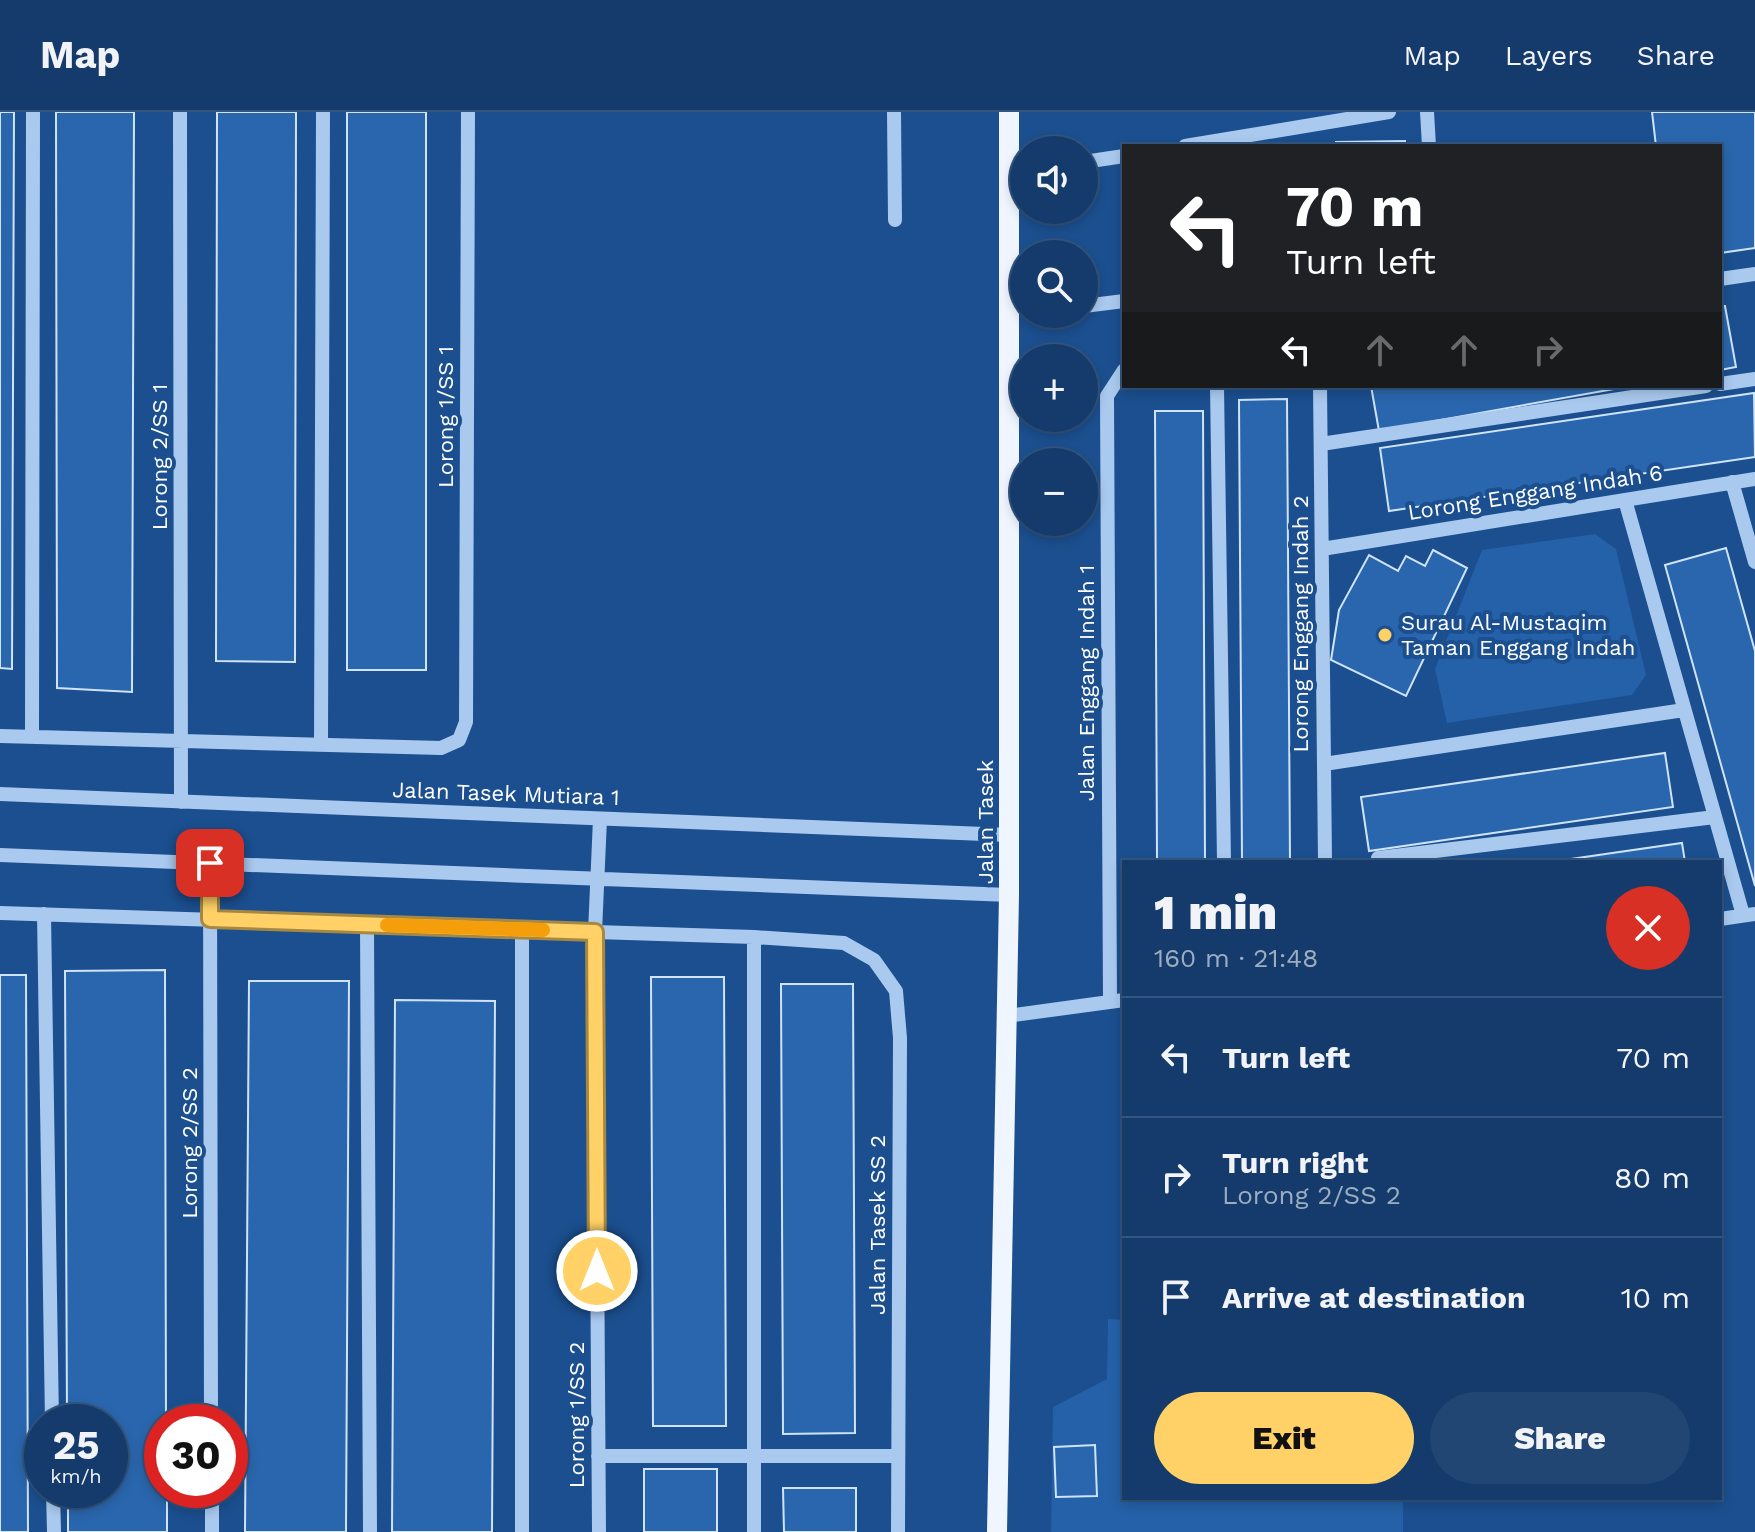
<!DOCTYPE html>
<meta charset="utf-8">
<style>
body{margin:0;font-family:"Work Sans",sans-serif;background:#214673;color:#f1f3f6;height:100vh;display:flex;flex-direction:column;font-size:30px;white-space:nowrap}
*{box-sizing:border-box;margin:0}
p{font-size:26px;color:#9dadc1}
.icon{flex:none;width:44px;height:44px;fill:none;stroke:currentColor;stroke-width:2;stroke-linecap:round;stroke-linejoin:round}
.map{position:relative;flex:1;overflow:hidden}
.panel{position:absolute;left:1122px;top:748px;width:600px;height:640px;display:flex;flex-direction:column;background:#143b6b;border-radius:0px;box-shadow:0 4px 12px #0003,0 0 0 2px #33557e}
.panel>*{flex:none}
.top-card{position:absolute;left:1122px;top:32px;width:600px;height:244px;border-radius:0px;box-shadow:0 4px 12px #0003,0 0 0 2px #33557e;background:#202124;color:#fff;overflow:hidden}
.controls{position:absolute;left:1010px;top:24px;display:grid;gap:16px}
.controls a{display:grid;place-items:center;width:88px;height:88px;border-radius:50%;background:#143b6b;box-shadow:0 4px 12px #0003,0 0 0 2px #33557e;font-size:40px}
.speed{position:absolute;left:24px;top:1292px;display:flex;gap:16px;font-size:40px;font-weight:700;text-align:center}
.speed>*{display:grid;place-content:center;width:104px;height:104px;border-radius:50%;background:#143b6b;box-shadow:0 4px 12px #0003,0 0 0 2px #33557e;line-height:1}
.speed small{font-size:20px;font-weight:400}
.speed .limit{border:12px solid #d22;background:#fff;color:#111}
.pin{position:absolute;display:grid;place-items:center;width:68px;height:68px;color:#fff;margin:-34px;border-radius:16px;box-shadow:0 4px 12px #0006}
.me{position:absolute;width:88px;margin:-44px;rotate:0deg;stroke-linejoin:round;filter:drop-shadow(0 0 6px #0008)}
.turn{display:flex;align-items:center;gap:28px;height:168px;padding:0 32px;font-size:36px}
.turn .icon{width:104px;height:104px;stroke-width:2.5}
.turn b{display:block;font-size:56px;line-height:68px}
.lanes{display:flex;align-items:center;height:76px;padding:0 32px;background:#0003;justify-content:center;gap:40px;direction:ltr}
.lanes .off{opacity:.35}
.round{display:grid;place-items:center;flex:none;width:84px;height:84px;border-radius:42px;background:#214673}
.summary{display:flex;align-items:center;justify-content:space-between;height:136px;padding:0 32px}
h1{font-size:48px;font-weight:800;line-height:60px}
.action{display:flex;gap:16px;margin-top:auto;padding:16px 32px}
.action a{flex:1;height:92px;border-radius:48px;background:#ffd166;color:#111;font-size:32px;font-weight:800;line-height:92px;text-align:center}
.action a+a{background:#214673;color:#f1f3f6}
ul{padding:0;list-style:none}
li{display:flex;align-items:center;gap:24px;height:120px;padding:0 32px;border-top:2px solid #33557e}
li div{flex:1}
li b{display:block;font-size:30px}
li em{font-style:normal}
header{display:flex;align-items:center;gap:48px;box-sizing:border-box;height:112px;padding:0 40px;background:#143b6b;border-bottom:2px solid #33557e}
header strong{font-size:38px}
nav{display:flex;gap:44px;margin-inline-start:auto;font-size:28px}
.map>svg:first-child{display:block}
.green{fill:#2461a8}
.building{fill:#2a66ad;stroke:#cfe3fa;stroke-width:2}
.lines{fill:none;stroke-linecap:round;stroke-linejoin:round}
.minor{stroke:#a9c9ee;stroke-width:14}
.major{stroke:#f0f6ff;stroke-width:20}
.route-casing{stroke:#a68842;stroke-width:20}
.route{stroke:#ffd166;stroke-width:14}
.slow{stroke:#f59e0b;stroke-width:14}
.poi-dot{fill:#ffd166;stroke:#1b4f8f;stroke-width:3}
.labels{text-anchor:middle;stroke-width:8;stroke-linejoin:round;paint-order:stroke}
.street-label{font-size:22px;fill:#fff;stroke:#1b4f8f}
.poi-label{font-size:22px;fill:#fff;stroke:#1b4f8f;text-anchor:start}
</style>
<header>
<strong>Map</strong>
<nav><a>Map</a><a>Layers</a><a>Share</a></nav>
</header>
<div class="map">
<svg width="1755" height="1420" viewBox="0 0 1755 1420">
<rect width="100%" height="100%" fill="#1b4f8f"/>
<path class="green" d="M1595,422L1616,437L1646,563L1632,583L1447,611L1435,557L1482,438Z
M1108,1207L1124,1208V1386H1403V1420H1051L1053,1295L1107,1267Z"/>
<path class="building" d="M0,0H14L12,557L0,556Z
M56,0H134L132,580L57,576Z
M217,0H296L295,550L216,549Z
M347,0H426V558H347Z
M1652,0H1755V136L1720,141V34H1656Z
M1405,29V34H1336V30Z
M1720,194H1725L1736,255L1720,258Z
M1371,274H1631L1379,319Z
M1754,281L1755,345L1389,399L1380,336Z
M1287,287L1290,750H1242L1239,288Z
M1155,299H1203L1205,750H1157Z
M1726,436L1755,539V774L1665,453Z
M1433,438L1467,456L1406,584L1331,548L1339,498L1369,443L1398,459L1406,444L1425,454Z
M1665,641L1673,695L1369,739L1361,685Z
M1682,731L1685,750H1550Z
M165,858L166,1310H162V1378H167V1420H68V1378H110V1310H67L65,859Z
M0,863H26L28,1420H0Z
M651,865H724L726,1314H653Z
M249,869H349L346,1420H245Z
M781,872H853L855,1321L783,1322Z
M395,888L495,889L492,1420H392Z
M1095,1333L1097,1384L1056,1385L1054,1335Z
M644,1357H717V1420H644Z
M783,1376H856V1420H784Z"/>
<g class="lines">
<path class="minor" d="M180,0L181,690
M894,0L895,108
M1427,0L1429,34
M1185,34L1389,0
M1084,50L1124,44
M1720,167L1755,162
M1084,194L1124,189
M1720,272L1755,267
M1217,274L1224,750
M1320,274L1325,750
M1321,332L1706,274
M1732,370L1755,450
M1625,388L1743,803
M1322,437L1755,367
M0,624L441,636L459,628L466,610L468,0
M32,624L33,0
M321,632L323,0
M1324,652L1684,598
M0,682L1009,723
M0,743L1009,783
M1378,746L1715,705
M210,751L211,1310
M0,801L754,825L844,831L874,848L896,879L900,926L898,1420
M44,802L52,1310
M1720,807L1755,802
M367,812L370,1420
M522,817V1420
M1110,890L1107,284L1124,258
M1007,904L1124,888
M598,1344H898
M53,1378L54,1420
M212,1378V1420
M599,1420L595,820L600,707
M754,1420V825"/>
<path class="major" d="M997,1420L1009,783V0"/>
</g>
<g class="lines">
<g class="route-casing">
<path id="route" d="M210,751V807L595,820L597,1159"/>
</g>
<use href="#route" class="route"/>
<path class="slow" d="M387,813L543,818"/>
</g>
<circle class="poi-dot" cx="1385" cy="523" r="8"/>
<g class="labels">
<g class="street-label">
<text transform="translate(445 305) rotate(-90)" y="8">Lorong 1/SS 1</text>
<text transform="translate(159 345) rotate(-90)" y="8">Lorong 2/SS 1</text>
<text transform="translate(1535 380) rotate(-9)" y="8">Lorong Enggang Indah 6</text>
<text transform="translate(1300 512) rotate(-90)" y="8">Lorong Enggang Indah 2</text>
<text transform="translate(1086 571) rotate(-90)" y="8">Jalan Enggang Indah 1</text>
<text transform="translate(506 681) rotate(2)" y="8">Jalan Tasek Mutiara 1</text>
<text transform="translate(985 710) rotate(-90)" y="8">Jalan Tasek</text>
<text transform="translate(189 1031) rotate(-90)" y="8">Lorong 2/SS 2</text>
<text transform="translate(877 1113) rotate(-90)" y="8">Jalan Tasek SS 2</text>
<text transform="translate(576 1303) rotate(-90)" y="8">Lorong 1/SS 2</text>
</g>
<g class="poi-label">
<text x="1401" y="518">Surau Al-Mustaqim<tspan x="1401" dy="25">Taman Enggang Indah</tspan></text>
</g>
</g>
</svg>
<div class="controls">
<a><svg class="icon" aria-label="sound" viewBox="0 0 24 24"><path d="M4 9h4l5-4v14l-5-4H4zM17 9q2 3 0 6"/></svg></a>
<a><svg class="icon" aria-label="search" viewBox="0 0 24 24"><circle cx="10" cy="10" r="6"/><path d="M15 15l6 6"/></svg></a>
<a>+</a>
<a>−</a>
</div>
<div class="speed"><div>25<small>km/h</small></div><div class="limit">30</div></div>
<div class="pin" style="left:210px;top:751px;background:#d93025"><svg class="icon" aria-label="arrive" viewBox="0 0 24 24"><path d="M6 21V4h12l-3 4 3 4H6"/></svg></div>
<svg class="me" style="left:597px;top:1159px" viewBox="-20 -20 40 40"><circle r="17" fill="#ffd166" stroke="#fff" stroke-width="3"/><path d="M0-11L8 9 0 5-8 9z" fill="#fff"/></svg>
<div class="top-card">
<div class="turn"><svg class="icon" aria-label="left" viewBox="0 0 24 24"><path d="M17 20v-9H6M10 6l-5 5 5 5"/></svg><div><b>70 m</b>Turn left</div></div>
<div class="lanes"><svg class="icon" aria-label="left" viewBox="0 0 24 24"><path d="M17 20v-9H6M10 6l-5 5 5 5"/></svg><svg class="icon off" aria-label="ahead" viewBox="0 0 24 24"><path d="M12 20V5M6 11l6-6 6 6"/></svg><svg class="icon off" aria-label="ahead" viewBox="0 0 24 24"><path d="M12 20V5M6 11l6-6 6 6"/></svg><svg class="icon off" aria-label="right" viewBox="0 0 24 24"><path d="M7 20v-9h11M14 6l5 5-5 5"/></svg></div>
</div>
<section class="panel">
<div class="summary"><div><h1>1 min</h1><p>160 m · 21:48</p></div><a class="round" style="background:#d93025;color:#fff"><svg class="icon" aria-label="close" viewBox="0 0 24 24"><path d="M6 6l12 12M18 6L6 18"/></svg></a></div>
<ul>
<li><svg class="icon" aria-label="left" viewBox="0 0 24 24"><path d="M17 20v-9H6M10 6l-5 5 5 5"/></svg><div><b>Turn left</b></div><em>70 m</em></li>
<li><svg class="icon" aria-label="right" viewBox="0 0 24 24"><path d="M7 20v-9h11M14 6l5 5-5 5"/></svg><div><b>Turn right</b><p>Lorong 2/SS 2</p></div><em>80 m</em></li>
<li><svg class="icon" aria-label="arrive" viewBox="0 0 24 24"><path d="M6 21V4h12l-3 4 3 4H6"/></svg><div><b>Arrive at destination</b></div><em>10 m</em></li>
</ul>
<div class="action"><a>Exit</a><a>Share</a></div>
</section>
</div>
